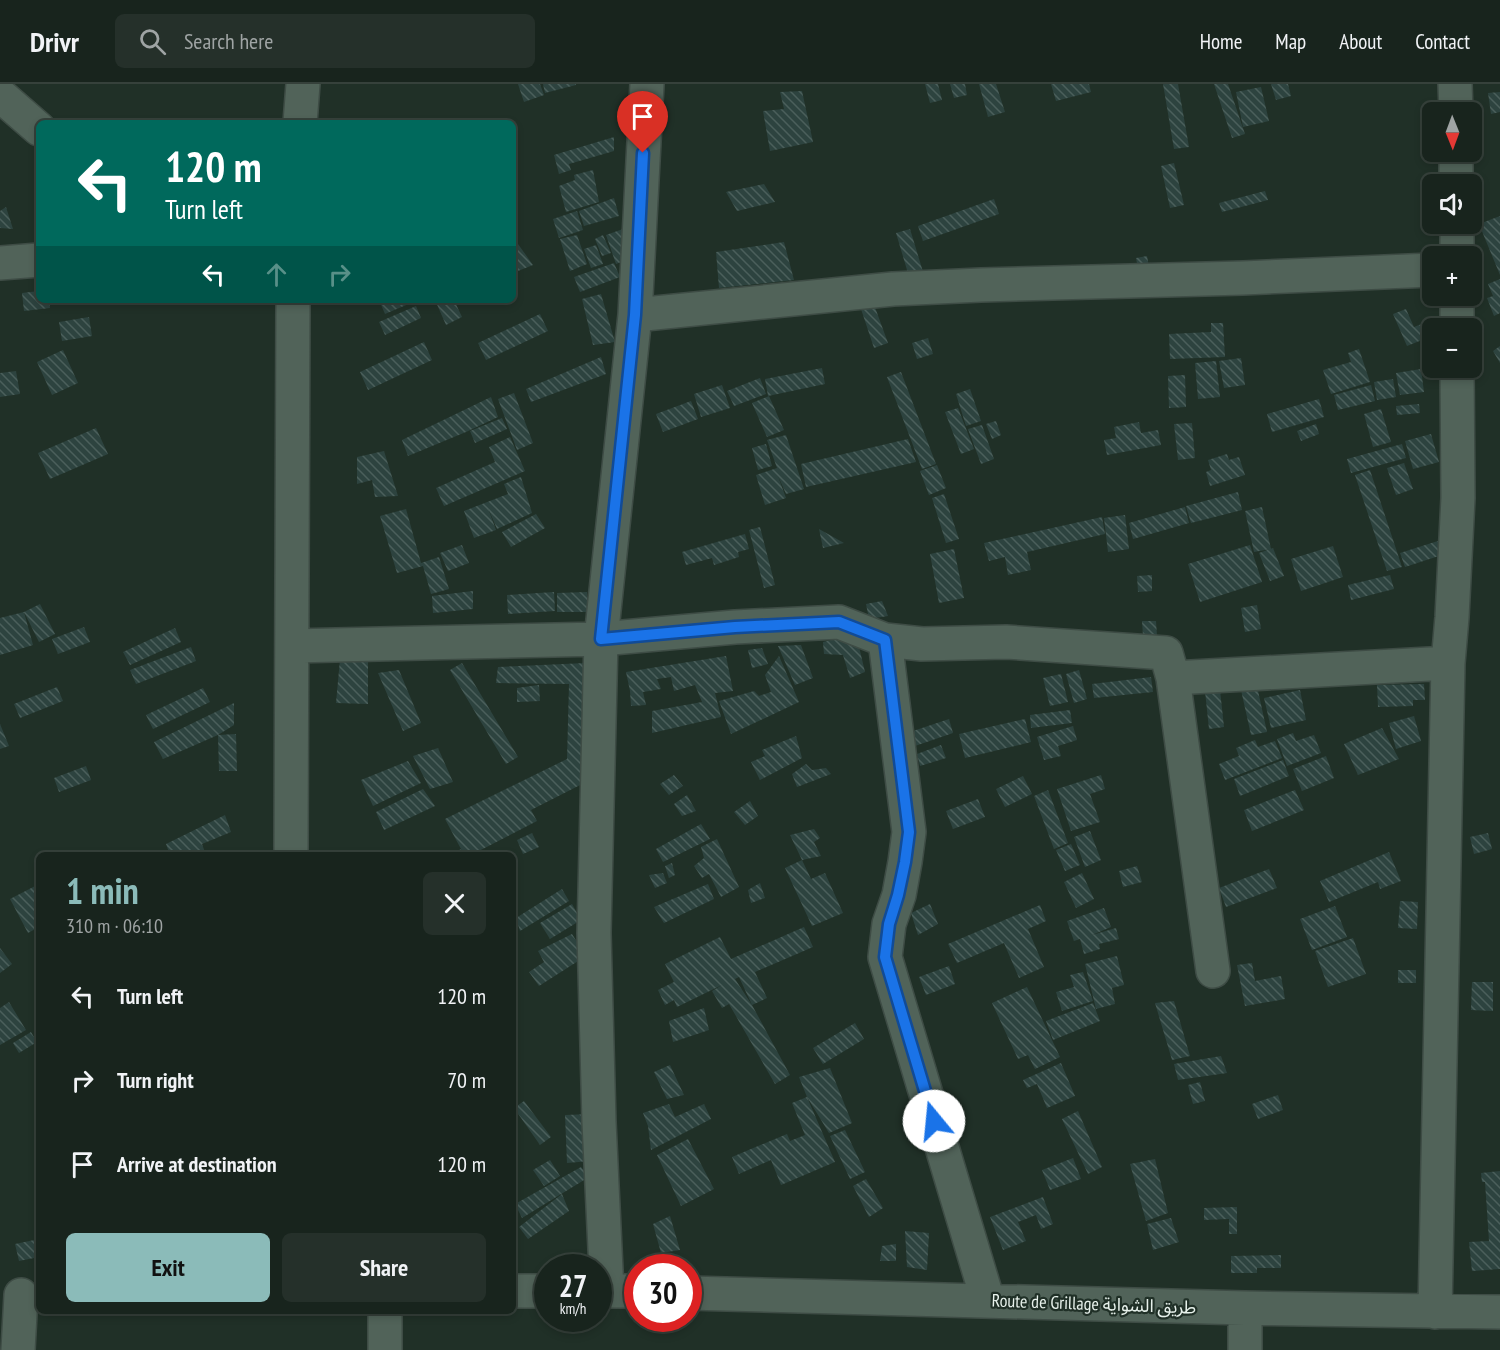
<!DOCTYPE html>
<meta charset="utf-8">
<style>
body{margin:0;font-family:"PT Sans Narrow","Noto Sans Arabic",sans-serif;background:#25302a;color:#f1f3f6;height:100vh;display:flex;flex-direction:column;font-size:22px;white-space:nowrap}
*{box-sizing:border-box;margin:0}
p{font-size:20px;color:#9fa4a4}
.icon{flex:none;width:33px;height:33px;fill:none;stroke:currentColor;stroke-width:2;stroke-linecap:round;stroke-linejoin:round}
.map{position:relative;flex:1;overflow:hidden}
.sheet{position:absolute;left:36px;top:768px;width:480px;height:462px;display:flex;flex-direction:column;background:#18241d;border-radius:9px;box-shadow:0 3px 9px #0003,0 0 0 2px #36413b}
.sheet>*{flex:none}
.hud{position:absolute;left:36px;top:36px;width:480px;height:183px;border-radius:9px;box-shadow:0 3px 9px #0003,0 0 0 2px #36413b;background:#00695c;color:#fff;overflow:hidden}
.needle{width:39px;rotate:179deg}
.controls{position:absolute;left:1422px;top:18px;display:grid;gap:12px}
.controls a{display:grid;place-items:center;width:60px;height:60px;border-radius:9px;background:#18241d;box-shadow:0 3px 9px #0003,0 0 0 2px #36413b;font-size:30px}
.speed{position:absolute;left:534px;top:1170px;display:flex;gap:12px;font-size:30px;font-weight:700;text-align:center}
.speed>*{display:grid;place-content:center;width:78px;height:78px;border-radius:50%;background:#18241d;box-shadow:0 3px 9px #0003,0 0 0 2px #36413b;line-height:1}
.speed small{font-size:15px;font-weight:400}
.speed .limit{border:9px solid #d22;background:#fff;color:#111}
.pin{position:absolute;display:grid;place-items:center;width:51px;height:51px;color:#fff;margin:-62px -26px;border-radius:50% 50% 50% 0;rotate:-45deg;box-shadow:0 0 6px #0007}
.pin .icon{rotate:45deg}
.me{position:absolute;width:66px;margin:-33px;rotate:343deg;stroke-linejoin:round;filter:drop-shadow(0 0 4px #0008)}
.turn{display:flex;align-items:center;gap:21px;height:126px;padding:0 30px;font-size:27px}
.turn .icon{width:78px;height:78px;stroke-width:2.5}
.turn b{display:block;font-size:42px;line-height:51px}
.lanes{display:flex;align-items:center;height:57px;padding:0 30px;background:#0003;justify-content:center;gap:30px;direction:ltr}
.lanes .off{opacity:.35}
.round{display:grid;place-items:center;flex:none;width:63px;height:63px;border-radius:9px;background:#25302a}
.summary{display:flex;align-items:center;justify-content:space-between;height:102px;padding:0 30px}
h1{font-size:36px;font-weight:700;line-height:45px;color:#8bbbb9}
.action{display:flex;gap:12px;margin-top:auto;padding:12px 30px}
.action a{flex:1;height:69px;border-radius:9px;background:#8bbbb9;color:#111;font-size:24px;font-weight:700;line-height:69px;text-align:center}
.action a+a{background:#25302a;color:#f1f3f6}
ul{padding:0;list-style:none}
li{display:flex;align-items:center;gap:18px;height:84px;padding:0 30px}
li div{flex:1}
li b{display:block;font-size:22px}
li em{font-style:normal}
header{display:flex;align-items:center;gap:36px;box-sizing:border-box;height:84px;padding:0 30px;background:#18241d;border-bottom:2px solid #36413b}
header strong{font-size:28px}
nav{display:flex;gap:33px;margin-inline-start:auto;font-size:21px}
.search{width:420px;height:54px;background:#25302a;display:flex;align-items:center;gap:15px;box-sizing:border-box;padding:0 21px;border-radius:9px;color:#9fa4a4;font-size:22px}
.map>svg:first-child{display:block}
.building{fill:url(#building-back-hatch)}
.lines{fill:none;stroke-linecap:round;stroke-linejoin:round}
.minor-casing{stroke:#3e4c45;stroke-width:36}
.minor{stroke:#516359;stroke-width:33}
.route-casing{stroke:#114b97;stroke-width:15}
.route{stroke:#1a73e8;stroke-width:10}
.labels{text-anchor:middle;stroke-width:4.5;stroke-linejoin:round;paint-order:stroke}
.street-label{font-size:18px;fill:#e7f1eb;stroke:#203027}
</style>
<header>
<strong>Drivr</strong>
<div class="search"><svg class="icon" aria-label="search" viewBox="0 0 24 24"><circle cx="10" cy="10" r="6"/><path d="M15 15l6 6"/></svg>Search here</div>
<nav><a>Home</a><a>Map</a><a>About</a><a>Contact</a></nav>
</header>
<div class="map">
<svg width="1500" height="1266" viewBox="0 0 1500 1266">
<defs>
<pattern id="building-back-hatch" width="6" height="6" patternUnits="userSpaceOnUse" patternTransform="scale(1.5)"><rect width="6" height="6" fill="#2d433f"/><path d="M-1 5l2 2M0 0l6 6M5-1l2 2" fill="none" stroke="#4b5f5b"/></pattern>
</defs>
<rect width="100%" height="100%" fill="#203027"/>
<path class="building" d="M518,0H540L544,11L524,18Z
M543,0H576V1L545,9Z
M925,0H938L942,16L930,19Z
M950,0H965L967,11L954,14Z
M979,0H996L1005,28L988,33Z
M1051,0H1089L1091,8L1056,17Z
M1163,0H1178L1189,63L1174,65Z
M1214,0H1228L1245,50L1232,54Z
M1271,0H1288L1291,12L1276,16Z
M1261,3L1269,37L1243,43L1236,8Z
M802,7L813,58L770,67L763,27L784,25L780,8Z
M1500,8V28L1491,30L1488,9Z
M614,53V67L569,80L571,86L559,90L554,71Z
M1174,79L1184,121L1170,124L1161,82Z
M593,86L599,118L566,128L559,102L575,96L574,91Z
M764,100L775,118L737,127L726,108Z
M1265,107L1268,116L1222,128L1219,119Z
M614,114L619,132L584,142L579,127Z
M994,115L999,130L923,157L918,142Z
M6,123L13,145L0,144V127Z
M577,127L583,146L559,154L553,135Z
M1500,132V191L1479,140Z
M623,145L632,174L616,180L606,151Z
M910,145L924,191L910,196L896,149Z
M577,151L587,180L570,187L560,155Z
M603,151L611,169L602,172L595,155Z
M784,158L794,196L719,204L716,168Z
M518,160L533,181L513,189V162Z
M596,161L603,180L591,184L584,165Z
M1147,172L1149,183L1138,185L1136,174Z
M614,179L620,193L580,208L574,193Z
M1500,195V229L1494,232L1487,214L1493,212L1488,200Z
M39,207V216H49L50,224L24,227L22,209Z
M601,210L615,258L593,261L582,215Z
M872,215L888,259L874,264L859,219Z
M379,216H418L385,230Z
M435,216H454L462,233L446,241Z
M416,222L421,234L385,251L379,238Z
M1406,225L1414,243L1429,237L1432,245V252L1407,262L1393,230Z
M540,230L548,247L486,276L478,259Z
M89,233L92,252L62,257L59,238Z
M1211,239H1223L1225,273L1170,275L1169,250L1211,248Z
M928,254L933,270L917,275L912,259Z
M424,258L432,276L368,306L360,288Z
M1500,262V279L1493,267Z
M1359,265L1370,298L1331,310L1323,286L1351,278L1348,269Z
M63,266L78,299L52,311L37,278Z
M601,273L606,290L531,318L526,305Z
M1241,274L1245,301L1224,304L1219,277Z
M1216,277L1220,313L1198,315L1195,279Z
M822,284L825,300L768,312L765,295Z
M1421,285L1424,308L1400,311L1396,289Z
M16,287L20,310L0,313V289Z
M901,288L936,380L922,385L887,293Z
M1185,291L1186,323L1169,324L1168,292Z
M760,294L766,310L734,322L727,307Z
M1393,295L1396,313L1377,316L1374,298Z
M722,301L730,324L701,333L694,310Z
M1371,301L1375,317L1338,326L1334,311Z
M970,305L981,337L966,342L956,310Z
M514,309L533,359L517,366L498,315Z
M769,312L784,346L767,353L752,319Z
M491,313L498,333L466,348L408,372L402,356Z
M1319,315L1324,333L1272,348L1267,330Z
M691,317L698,335L663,348L656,330Z
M1419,320L1420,329L1397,331L1396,322Z
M958,324L974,365L961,370L945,328Z
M1381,325L1391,358L1373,363L1364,330Z
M502,334L507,345L475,359L470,347Z
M996,337L1001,351L992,355L986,340Z
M1139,338L1141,349L1158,346L1161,361L1107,371L1104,356L1116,354L1114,343Z
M1192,339L1195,374L1178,376L1174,340Z
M1316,340L1319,350L1301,357L1297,347Z
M982,341L994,375L981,380L968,345Z
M96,344L108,370L50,395L38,369Z
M1431,350L1439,378L1413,385L1405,357Z
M786,351L804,405L786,410L778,392L786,414L765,421L756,391L777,384L767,356Z
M510,353L525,387L444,422L436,404L495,378L489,363Z
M908,355L916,378L806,403L801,380Z
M766,360L772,382L758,386L752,364Z
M1402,360L1406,374L1351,389L1347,375Z
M384,367L398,412L375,413L372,396L357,400V373Z
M1227,370L1229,376L1239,373L1245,391L1210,402L1206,388L1211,386L1208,376Z
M1404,379L1413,405L1396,411L1387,384Z
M937,381L946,404L929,411L920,387Z
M1370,386L1402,483L1387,487L1355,391Z
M521,393L532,429L497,445L488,424L496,446L474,454L464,427L508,410L504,400Z
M1238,408L1242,426L1191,439L1186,422Z
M944,410L959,455L946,459L932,414Z
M1185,423L1189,439L1133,455L1129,439Z
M1262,423L1271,465L1254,468L1245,427Z
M406,425L421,479L439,473L449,505L431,510L423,482L397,489L380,432Z
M536,430L545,444L511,463L502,448Z
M1125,431L1129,465L1108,468L1104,434Z
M1102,433L1105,450L1027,468L1031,486L1008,491L1005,473L989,477L984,459Z
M760,443L775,501L764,504L749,446Z
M819,445L844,459L823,464Z
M745,450L749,465L738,468L739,473L714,481L712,474L686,481L682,468Z
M1441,456L1445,470L1405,483L1400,469Z
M462,461L469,479L448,487L440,469Z
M1250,461L1262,498L1200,518L1188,480Z
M1333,462L1343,493L1301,507L1291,475Z
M1273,464L1284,492L1270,497L1259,469Z
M954,465L964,514L939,519L930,470Z
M1152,491V507L1138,508L1137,492Z
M1390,491L1394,505L1351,516L1348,501Z
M473,507V525L433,529L432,512Z
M554,508L555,527L508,530L507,511Z
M587,508L588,528H557V509Z
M882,517L888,532L869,535L866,520Z
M40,520L55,550L39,558L24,528Z
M1257,521L1261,545L1245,548L1241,524Z
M24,528L33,561L0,571V534Z
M1142,537H1156L1157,552H1143Z
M84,543L90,558L58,570L52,555Z
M175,544L181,558L130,581L123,568Z
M856,550L865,588L850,594L843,571L824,570L823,558Z
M801,561L813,594L795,601L778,562Z
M191,563L196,577L136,600L130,586Z
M762,564L768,580L752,584L748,566Z
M726,572L733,607L715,609L721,633L652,649V627L702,618L695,601L674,607L671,593L657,595L661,605L643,608L646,621L631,622L630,607L626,588Z
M779,572L799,618L731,650L719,617L754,607L759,612L771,608L765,591Z
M340,575L368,576V620L336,619Z
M462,579L518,673L506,680L450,586Z
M586,579L584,582V667L586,698L531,726L537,737L471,771H464L461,765L463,771H451L461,765L445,735L567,675L569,600L496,599L498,583Z
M399,586L421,639L403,647L378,589Z
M1079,586L1087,615L1074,619L1066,590Z
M1061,590L1068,618L1050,622L1043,594Z
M1151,593L1153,608L1094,614L1092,600Z
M1424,600L1425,616H1413V622L1378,623L1377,601Z
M539,601L540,617L517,618V604Z
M1257,602L1267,648L1251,651L1241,606Z
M57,603L63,617L20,634L14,620Z
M203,604L210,618L153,645L146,631Z
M1220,606L1224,643L1209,645L1205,607Z
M1300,606L1306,636L1271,644L1264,614Z
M234,619V641L218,651L236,650L237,687H219L218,651L163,675L154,658Z
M1070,626L1072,639L1031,644L1030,631Z
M1414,632L1421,657L1396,665L1389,639Z
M949,635L953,649L915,662L910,648Z
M1025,635L1031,658L965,674L959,650Z
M0,640L9,662L0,665Z
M1073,642L1077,656L1058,662L1061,672L1044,676L1037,653Z
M1382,644L1399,675L1358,691L1344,660Z
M1293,649L1296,657L1314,651L1321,669L1287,682L1277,655Z
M796,652L802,674L760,696L751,678L765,672L762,666Z
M1255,656L1258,663L1275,657L1282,674L1225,696L1219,680L1239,672L1236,664Z
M941,661L946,674L920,682L917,670Z
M438,664L453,698L430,705L413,672Z
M1326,672L1334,694L1302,707L1293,685Z
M1283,676L1289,692L1240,712L1234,695Z
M408,677L421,699L373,722L361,696Z
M806,680L812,686L826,684L831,690L797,703L792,690Z
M86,682L91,696L59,708L54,694Z
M674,691L683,702L669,711L660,700Z
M1101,691L1105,705L1090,710L1100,738L1071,747L1057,705Z
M1023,692L1032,710L1005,723L996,705Z
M423,705L435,722L384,746L376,728Z
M1048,706L1068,759L1054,765L1034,712Z
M1295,706L1304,726L1252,747L1244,726Z
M687,711L696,727L682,732L674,720Z
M978,715L985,733L953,745L946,727Z
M750,717L758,732L745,741L734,728Z
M225,731L231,748L202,760L206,771H170L166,760Z
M701,740L710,755L663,778L656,765Z
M814,745L820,754L814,758L821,772L802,776L790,751Z
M1090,747L1101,776L1085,783L1074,753Z
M532,749L539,763L523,770L517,756Z
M1488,749L1492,765L1474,770L1470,753Z
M717,755L739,803L721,813L709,790L702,794L694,782L704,774L701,763Z
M1071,760L1080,781L1065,787L1056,766Z
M1389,768L1401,797L1380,805L1378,798L1329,818L1320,797Z
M802,776L811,795L825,789L843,829L812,842L785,784Z
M672,779L675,791L669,794L665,782Z
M1137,782L1142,798L1123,803L1119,787Z
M1269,785L1277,804L1226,823L1219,804Z
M663,789L667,799L655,804L649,791Z
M1082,789L1094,815L1076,824L1064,798Z
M760,799L765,814L751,819L748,806Z
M39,800V843L28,849L10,815Z
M708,800L714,815L664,839L654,823Z
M562,805L569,817L520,847L516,834Z
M1400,817L1418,818L1417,845L1398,844Z
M572,820L581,836L550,855L540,839Z
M930,820L938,840L918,851L911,829Z
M1040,821L1046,837L1028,845L1044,883L1019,894L1004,859L957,879L948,860Z
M1335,822L1347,853L1312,866L1300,835Z
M1104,824L1111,843L1092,851L1116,844L1119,855L1099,860L1100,865L1084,870L1080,855L1074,857L1067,837Z
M804,843L813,863L755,888L767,914L752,921L739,893L735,895L752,921L790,991L775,1000L729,920L722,924L712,907L722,901L677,923L674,916L665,921L658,906L674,898L665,880L720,853L731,875Z
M572,850L586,872L539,902L529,888L544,878L538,867Z
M1353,854L1366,890L1328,903L1315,867Z
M0,864L12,880L0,889Z
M1117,872L1124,901L1112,904L1115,920L1096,925L1085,880Z
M1252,879L1255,897L1281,892L1285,915L1245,922L1237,881Z
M949,882L955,900L926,911L919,893Z
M1398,886H1416V899H1398Z
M1083,888L1093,917L1062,927L1056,908L1074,903L1070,891Z
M1472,898H1493V927L1471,926Z
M1027,903L1060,973L1035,985L1028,971L1018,975L992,919Z
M1174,917L1190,972L1172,976L1155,919Z
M9,918L26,946L0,961V924Z
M1093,919L1100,937L1053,956L1046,937Z
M704,924L709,946L673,958L669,937Z
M855,939L864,955L823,980L813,964Z
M31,948L37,958L19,969L13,959Z
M1221,972L1227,989L1178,996L1174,980Z
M1061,979L1075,1012L1047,1024L1037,1000L1027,1004L1023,996Z
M670,981L684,1011L667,1015L654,988Z
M830,984L852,1039L829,1049L807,1013L835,1078L781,1101L771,1076L739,1090L732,1073L787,1050L790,1057L805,1051L792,1019L807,1013L799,993Z
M1200,998L1205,1017L1193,1020L1188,1001Z
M1278,1011L1283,1026L1258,1035L1252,1020Z
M524,1017L551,1053L540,1061L514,1024Z
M669,1020L675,1033L704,1020L711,1035L651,1066L648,1042L643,1029Z
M1078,1027L1102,1083L1088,1090L1062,1035Z
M590,1030V1077L567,1079L565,1031Z
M845,1046L865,1088L850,1095L830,1052Z
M688,1055L714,1105L681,1122L657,1071Z
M1073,1074L1081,1095L1050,1106L1042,1086Z
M1155,1075L1168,1129L1146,1137L1130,1080Z
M550,1076L560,1092L544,1102L533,1086Z
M581,1083L589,1093L522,1134L515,1120Z
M1500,1087V1185L1472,1187L1469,1158L1489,1157L1485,1098H1482L1481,1089Z
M866,1095L883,1124L869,1133L853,1102Z
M562,1110L569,1127L528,1155L519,1143Z
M1043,1113L1053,1140L1041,1145L1036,1131L1018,1138L1026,1157L1003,1166L990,1133Z
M1237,1123V1150H1229V1135L1204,1136V1124Z
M670,1132L680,1166L661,1169L653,1140Z
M1171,1134L1179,1158L1153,1166L1147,1140Z
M905,1147L929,1149L927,1186L907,1183Z
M39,1155V1173L19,1177L15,1160Z
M896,1160V1177H880L882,1162Z
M1281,1171V1184H1257V1189H1231V1172Z"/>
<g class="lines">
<g class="minor-casing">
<path id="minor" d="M1455,0L1456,28
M0,11L39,45
M300,39L303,0
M1456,68V100
M1457,140V172
M0,179L39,176
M1457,212V244
M635,231L893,205L981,201L1243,194L1432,186
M885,556L909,748L905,778L899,811L889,840L885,873L988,1217
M292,562L601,555L735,543L839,538L885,556L922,560L1006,558L1166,569L1173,594L1213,887
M1173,594L1448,579
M291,771L293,216
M513,1207H548
M598,1207H638
M607,1207L599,1038L594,849L601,555L635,231L647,0
M688,1209L1245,1224L1500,1228
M385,1227V1266
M1435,1228L1448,579L1452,533L1458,414L1457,284
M18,1266L21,1211
M1245,1266V1224"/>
</g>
<use href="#minor" class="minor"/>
</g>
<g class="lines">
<g class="route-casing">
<path id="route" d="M643,69L635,231L601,555L735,543L839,538L885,556L909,748L905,778L898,811L889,840L885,873L934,1037"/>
</g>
<use href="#route" class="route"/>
</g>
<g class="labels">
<g class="street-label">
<text transform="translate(1094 1220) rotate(2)" y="6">Route de Grillage طريق الشواية</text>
</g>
</g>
</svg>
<div class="controls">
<a><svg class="needle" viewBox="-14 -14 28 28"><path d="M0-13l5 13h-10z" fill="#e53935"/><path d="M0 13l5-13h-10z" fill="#9fa4a4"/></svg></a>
<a><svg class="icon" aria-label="sound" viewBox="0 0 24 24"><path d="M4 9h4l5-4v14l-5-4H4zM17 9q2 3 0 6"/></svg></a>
<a>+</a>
<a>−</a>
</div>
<div class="speed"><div>27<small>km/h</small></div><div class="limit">30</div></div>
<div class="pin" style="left:643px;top:69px;background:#d93025"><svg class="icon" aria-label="arrive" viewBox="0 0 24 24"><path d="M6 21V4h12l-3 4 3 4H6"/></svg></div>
<svg class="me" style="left:934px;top:1037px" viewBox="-20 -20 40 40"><circle r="19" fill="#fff"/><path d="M0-13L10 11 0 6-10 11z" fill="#1a73e8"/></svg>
<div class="hud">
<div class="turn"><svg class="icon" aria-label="left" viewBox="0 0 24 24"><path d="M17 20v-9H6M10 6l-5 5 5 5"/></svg><div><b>120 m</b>Turn left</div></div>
<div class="lanes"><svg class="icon" aria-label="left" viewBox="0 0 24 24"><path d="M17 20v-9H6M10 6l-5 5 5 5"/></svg><svg class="icon off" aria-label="ahead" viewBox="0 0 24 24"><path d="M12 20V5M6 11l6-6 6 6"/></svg><svg class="icon off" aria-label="right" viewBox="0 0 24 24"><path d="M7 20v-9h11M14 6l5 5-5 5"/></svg></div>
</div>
<section class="sheet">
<div class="summary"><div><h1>1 min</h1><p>310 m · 06:10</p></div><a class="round"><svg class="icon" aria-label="close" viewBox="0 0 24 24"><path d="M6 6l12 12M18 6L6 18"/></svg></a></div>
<ul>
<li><svg class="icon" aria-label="left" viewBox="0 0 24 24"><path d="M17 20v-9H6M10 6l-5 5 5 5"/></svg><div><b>Turn left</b></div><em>120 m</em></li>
<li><svg class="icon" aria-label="right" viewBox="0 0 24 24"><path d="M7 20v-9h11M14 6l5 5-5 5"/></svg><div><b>Turn right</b></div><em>70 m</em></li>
<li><svg class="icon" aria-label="arrive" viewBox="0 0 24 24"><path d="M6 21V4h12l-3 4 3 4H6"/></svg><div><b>Arrive at destination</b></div><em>120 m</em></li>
</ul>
<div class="action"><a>Exit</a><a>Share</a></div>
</section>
</div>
